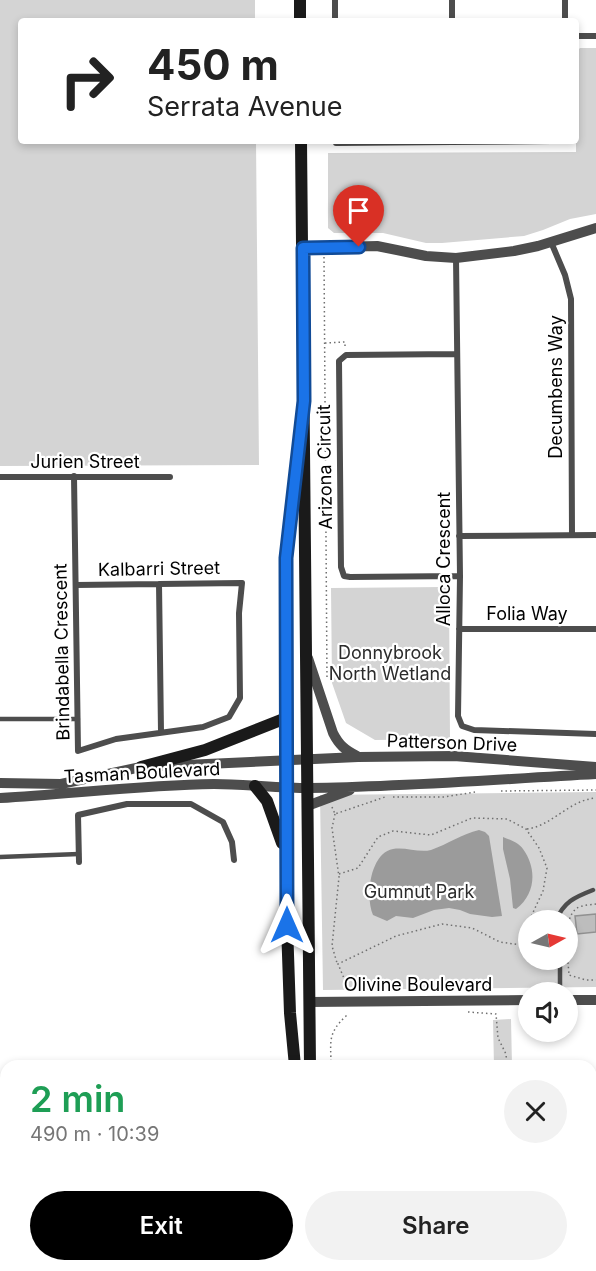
<!DOCTYPE html>
<meta charset="utf-8">
<style>
body{margin:0;font-family:Inter,sans-serif;background:#f2f2f2;color:#222;height:100vh;display:flex;flex-direction:column;font-size:22px;white-space:nowrap}
*{box-sizing:border-box;margin:0}
p{font-size:20px;color:#767676}
.icon{flex:none;width:33px;height:33px;fill:none;stroke:currentColor;stroke-width:2;stroke-linecap:round;stroke-linejoin:round}
.map{position:relative;flex:1;overflow:hidden}
.details{position:absolute;left:0px;top:1060px;width:597px;height:212px;display:flex;flex-direction:column;background:#fff;border-radius:18px 18px 0 0;box-shadow:0 3px 9px #0003}
.details>*{flex:none}
.hud{position:absolute;left:18px;top:18px;width:561px;height:126px;border-radius:6px;box-shadow:0 3px 9px #0003;background:#fff;color:#222;overflow:hidden}
.needle{width:39px;rotate:82deg}
.fabs{position:absolute;left:518px;top:910px;display:grid;gap:12px}
.fabs a{display:grid;place-items:center;width:60px;height:60px;border-radius:50%;background:#fff;box-shadow:0 3px 9px #0003;font-size:30px}
.pin{position:absolute;display:grid;place-items:center;width:51px;height:51px;color:#fff;margin:-62px -26px;border-radius:50% 50% 50% 0;rotate:-45deg;box-shadow:0 0 6px #0007}
.pin .icon{rotate:45deg}
.me{position:absolute;width:66px;margin:-33px;rotate:0deg;stroke-linejoin:round;filter:drop-shadow(0 0 4px #0008)}
.turn{display:flex;align-items:center;gap:21px;height:126px;padding:0 30px;font-size:27px}
.turn .icon{width:78px;height:78px;stroke-width:2.5}
.turn b{display:block;font-size:42px;line-height:51px}
.round{display:grid;place-items:center;flex:none;width:63px;height:63px;border-radius:32px;background:#f2f2f2}
.summary{display:flex;align-items:center;justify-content:space-between;height:102px;padding:0 30px}
h1{font-size:36px;font-weight:600;line-height:45px;color:#1e9e55}
.cta{display:flex;gap:12px;margin-top:auto;padding:12px 30px}
.cta a{flex:1;height:69px;border-radius:36px;background:#000;color:#fff;font-size:24px;font-weight:600;line-height:69px;text-align:center}
.cta a+a{background:#f2f2f2;color:#222}
.map>svg:first-child{display:block}
.green{fill:#d4d4d4;fill-rule:evenodd}
.water{fill:#9b9b9b}
.building{fill:#bdbdbd;stroke:#919191;stroke-width:1.5}
.lines{fill:none;stroke-linecap:round;stroke-linejoin:round}
.path{stroke:#6f6f6f;stroke-width:1.5;stroke-dasharray:1.5 3;stroke-linecap:butt}
.service{stroke:#4d4d4d;stroke-width:4.5}
.minor{stroke:#4d4d4d;stroke-width:6}
.tertiary{stroke:#4d4d4d;stroke-width:10}
.secondary{stroke:#1a1a1a;stroke-width:12}
.route-casing{stroke:#114b97;stroke-width:15}
.route{stroke:#1a73e8;stroke-width:10}
.labels{text-anchor:middle;stroke-width:4.5;stroke-linejoin:round;paint-order:stroke}
.street-label{font-size:18px;fill:#000;stroke:#fff}
.park-label{font-size:18px;fill:#2b2b2b;stroke:#fff}
</style>
<div class="map">
<svg width="596" height="1271" viewBox="0 0 596 1271">
<rect width="100%" height="100%" fill="#fff"/>
<path class="green" d="M0,0H255V21H21V141H256L259,465L0,466Z
M580,48H596V214L570,219L543,230L524,236L442,243H426L383,233H334L328,228V153L576,152V52Z
M444,587L449,591L450,739L375,740L346,723L332,683L331,588Z
M596,792V987L323,990L320,795ZM528,921H567V960H528Z
M511,1019L512,1066H494L493,1020Z"/>
<path class="water" d="M479,830L485,832L489,836L502,916L492,917L470,914L460,910L449,908L434,910L413,918L396,916L387,921L373,915C365,897 370,853 393,849C406,847 419,853 431,850C448,844 462,834 479,830Z
M503,837C510,840 518,842 523,849C537,868 536,894 516,909L513,908L510,879L503,849Z"/>
<path class="building" d="M596,914V932L577,934L575,916Z"/>
<g class="lines">
<path class="path" d="M324,257L327,678
M325,343L345,342V348
M501,791L596,790
M393,797H444L475,792
M332,807L335,814L385,797
M335,814L332,828L339,877L332,946L337,963
M527,829C552,826 569,800 596,798
M339,874L358,868L378,837L393,831L431,835L472,818L507,819L526,829L539,848L547,868L543,891L529,921
M596,904C590,905 582,905 577,908C561,920 568,957 569,975L586,980H596
M522,944L528,923
M347,990L346,983L338,964L396,936L442,924L472,928L500,942L528,946
M468,1012L496,1014L498,1038L506,1054L507,1066
M331,1066C331,1041 327,1034 346,1016L347,1013"/>
<path class="service" d="M0,719H78
M0,857L79,854
M556,921C563,902 575,897 593,890
M560,960V993"/>
<path class="minor" d="M335,0V21
M452,0V21
M565,21V0
M576,36H596
M336,141V143L551,141
M551,242L565,275L571,299L572,535
M456,258L460,576L458,716L462,726L474,730L596,734
M456,354L346,355L339,361L341,567L344,576L350,577L460,576
M74,476L78,751L116,739L203,727L229,717L240,698L239,613L242,583L76,585
M0,477H170
M459,536L596,535
M159,584L161,732
M459,629H596
M79,862L78,815L127,804H191L223,822L232,842L234,860
M591,1122L596,1123
M342,1266V1271
M573,1266V1271"/>
<path class="tertiary" d="M303,248L377,246L426,256L456,258L514,251L538,246L596,228
M308,658L333,733C339,745 345,750 357,756
M0,783L61,784L141,767L358,757L454,756L596,767
M0,798C71,794 142,785 214,784C245,784 277,788 309,788C405,787 501,779 596,774
M307,806L350,790
M567,1000H596
M309,1002L528,1000"/>
<path class="secondary" d="M300,0V21
M301,141L310,1066
M141,767L205,750L286,718
M255,786L267,801L282,843
M295,1066L290,1013L287,925L285,646L286,558L298,456
M312,1266V1271"/>
</g>
<g class="lines">
<g class="route-casing">
<path id="route" d="M287,925L286,558L304,401L303,248L359,247"/>
</g>
<use href="#route" class="route"/>
</g>
<g class="labels">
<g class="street-label">
<text transform="translate(556 387) rotate(-90)" y="6">Decumbens Way</text>
<text x="85" y="468">Jurien Street</text>
<text transform="translate(325 467) rotate(-91)" y="6">Arizona Circuit</text>
<text transform="translate(444 559) rotate(-90)" y="6">Alloca Crescent</text>
<text transform="translate(159 569) rotate(-1)" y="6">Kalbarri Street</text>
<text x="527" y="620">Folia Way</text>
<text transform="translate(62 652) rotate(-91)" y="6">Brindabella Crescent</text>
<text transform="translate(452 743) rotate(2)" y="6">Patterson Drive</text>
<text transform="translate(142 773) rotate(-3)" y="6">Tasman Boulevard</text>
<text x="418" y="991">Olivine Boulevard</text>
</g>
<g class="park-label">
<text x="390" y="659">Donnybrook<tspan x="390" dy="21">North Wetland</tspan></text>
<text x="419" y="898">Gumnut Park</text>
</g>
</g>
</svg>
<div class="fabs">
<a><svg class="needle" viewBox="-14 -14 28 28"><path d="M0-13l5 13h-10z" fill="#e53935"/><path d="M0 13l5-13h-10z" fill="#767676"/></svg></a>
<a><svg class="icon" aria-label="sound" viewBox="0 0 24 24"><path d="M4 9h4l5-4v14l-5-4H4zM17 9q2 3 0 6"/></svg></a>
</div>
<div class="pin" style="left:359px;top:247px;background:#d93025"><svg class="icon" aria-label="arrive" viewBox="0 0 24 24"><path d="M6 21V4h12l-3 4 3 4H6"/></svg></div>
<svg class="me" style="left:287px;top:925px" viewBox="-20 -20 40 40"><path d="M0-17L14 15 0 8-14 15z" fill="#1a73e8" stroke="#fff" stroke-width="4"/></svg>
<div class="hud">
<div class="turn"><svg class="icon" aria-label="right" viewBox="0 0 24 24"><path d="M7 20v-9h11M14 6l5 5-5 5"/></svg><div><b>450 m</b>Serrata Avenue</div></div>
</div>
<section class="details">
<div class="summary"><div><h1>2 min</h1><p>490 m · 10:39</p></div><a class="round"><svg class="icon" aria-label="close" viewBox="0 0 24 24"><path d="M6 6l12 12M18 6L6 18"/></svg></a></div>
<div class="cta"><a>Exit</a><a>Share</a></div>
</section>
</div>
